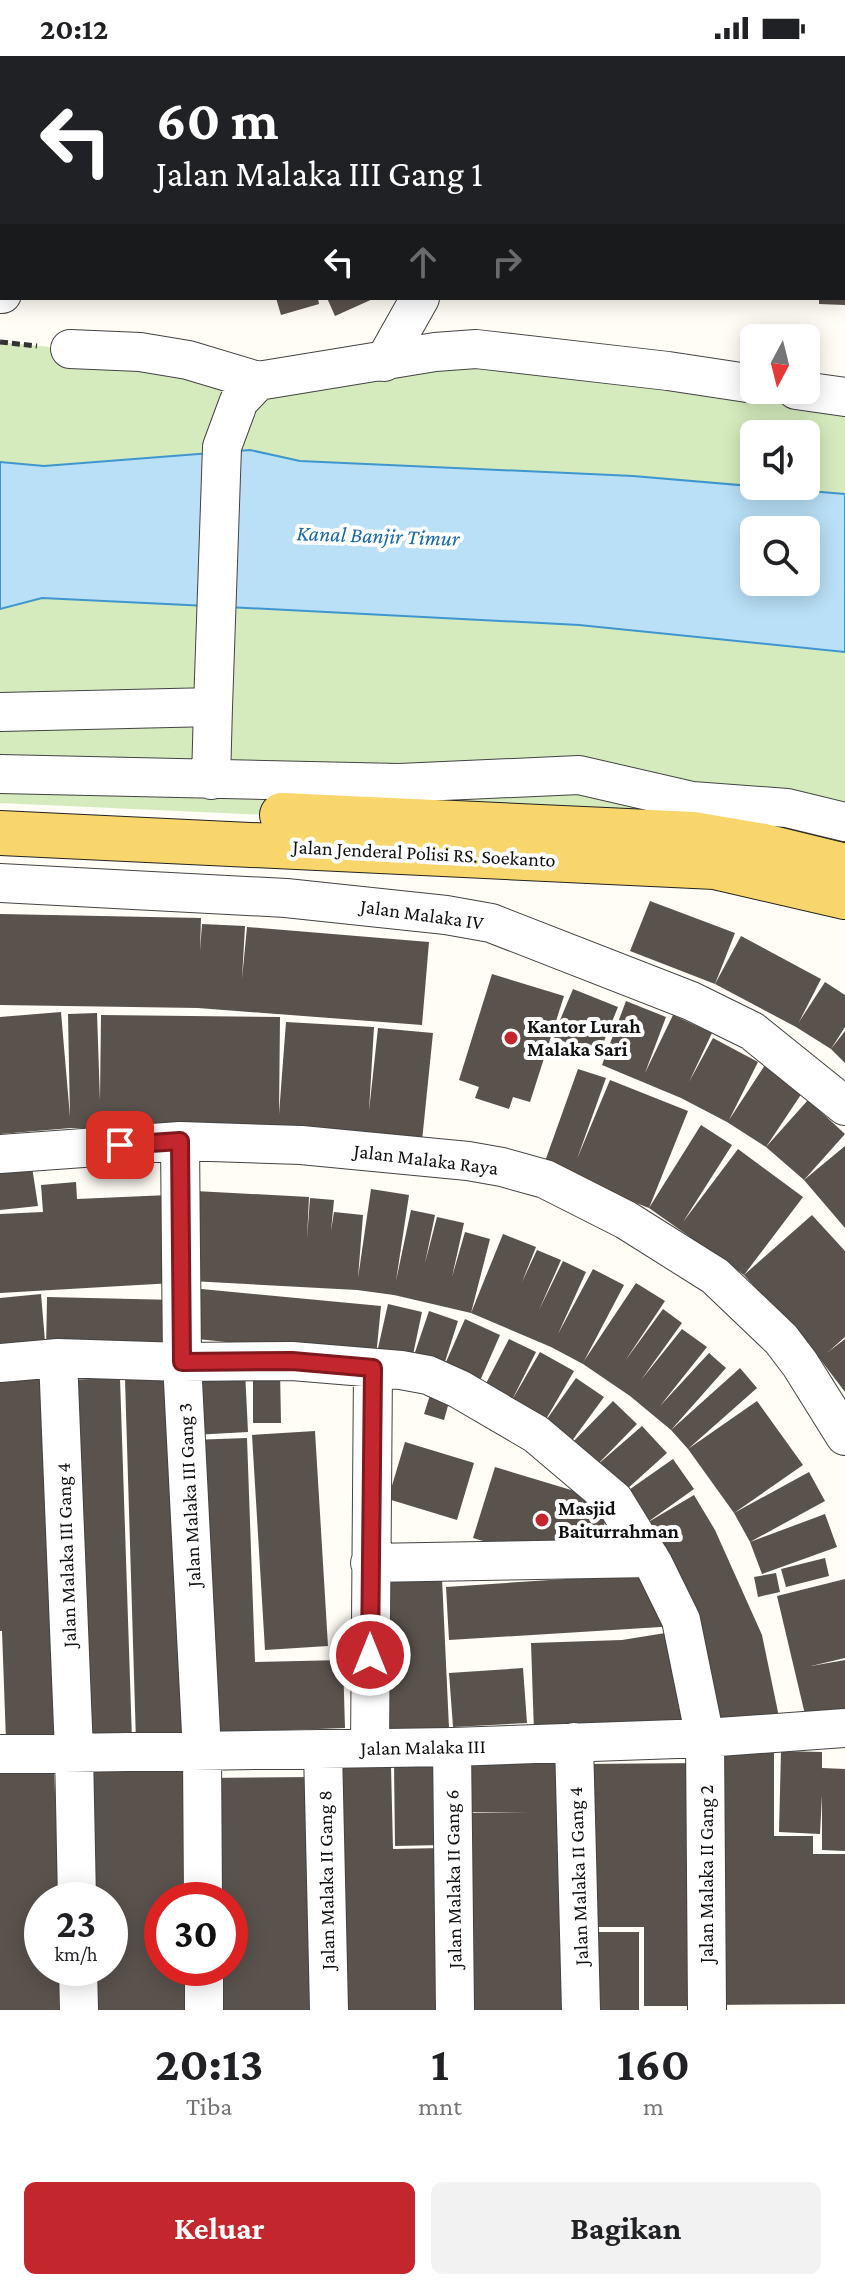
<!DOCTYPE html>
<html lang="id">
<style>
body{margin:0;font-family:"Crimson Pro",serif;background:#f2f2f2;color:#202124;height:100vh;display:flex;flex-direction:column;font-size:30px;white-space:nowrap}
*{box-sizing:border-box;margin:0}
p{font-size:26px;color:#757577}
.icon{flex:none;width:44px;height:44px;fill:none;stroke:currentColor;stroke-width:2;stroke-linecap:round;stroke-linejoin:round}
.map{position:relative;height:1954px;overflow:hidden}
.panel{display:flex;flex-direction:column;background:#fff;flex:1}
.panel>*{flex:none}
.banner{position:absolute;left:0px;top:0px;width:846px;height:244px;box-shadow:0 4px 20px #0003;background:#202124;color:#fff;overflow:hidden}
.needle{width:52px;rotate:187deg}
.fabs{position:absolute;left:740px;top:268px;display:grid;gap:16px}
.fabs a{display:grid;place-items:center;width:80px;height:80px;border-radius:12px;background:#fff;box-shadow:0 4px 20px #0003;font-size:40px}
.speed{position:absolute;left:24px;top:1826px;display:flex;gap:16px;font-size:40px;font-weight:700;text-align:center}
.speed>*{display:grid;place-content:center;width:104px;height:104px;border-radius:50%;background:#fff;box-shadow:0 4px 20px #0003;line-height:1}
.speed small{font-size:20px;font-weight:400}
.speed .limit{border:12px solid #d22;background:#fff;color:#111}
.pin{position:absolute;display:grid;place-items:center;width:68px;height:68px;color:#fff;margin:-34px;border-radius:16px;box-shadow:0 4px 12px #0006}
.me{position:absolute;width:88px;margin:-44px;rotate:0deg;stroke-linejoin:round;filter:drop-shadow(0 0 6px #0008)}
.turn{display:flex;align-items:center;gap:28px;height:168px;padding:0 24px;font-size:36px}
.turn .icon{width:104px;height:104px;stroke-width:2.5}
.turn b{display:block;font-size:56px;line-height:68px}
.lanes{display:flex;align-items:center;height:76px;padding:0 24px;background:#0003;justify-content:center;gap:40px;direction:ltr}
.lanes .off{opacity:.35}
.eta{display:flex;justify-content:space-evenly;align-items:center;height:136px;text-align:center}
.eta b{font-size:48px;font-weight:700;line-height:56px}
.button{display:flex;gap:16px;margin-top:auto;padding:16px 24px}
.button a{flex:1;height:92px;border-radius:12px;background:#c4262e;color:#fff;font-size:32px;font-weight:700;line-height:92px;text-align:center}
.button a+a{background:#f2f2f2;color:#202124}
.status{display:flex;justify-content:space-between;align-items:center;height:56px;padding:0 40px;background:#fff;direction:ltr}
.status svg{height:22px;fill:currentColor}
.map>svg:first-child{display:block}
.green{fill:#d5ebbd;fill-rule:evenodd}
.water{fill:#b9e0f7;stroke:#3f96cf;stroke-width:2;fill-rule:evenodd}
.building{fill:#5a524d}
.lines{fill:none;stroke-linecap:round;stroke-linejoin:round}
.minor-casing{stroke:#444;stroke-width:40}
.major-casing{stroke:#222;stroke-width:46}
.path{stroke:#333;stroke-width:5;stroke-dasharray:8 4;stroke-linecap:butt}
.minor{stroke:#fff;stroke-width:38}
.major{stroke:#f9d66b;stroke-width:44}
.route-casing{stroke:#7f191e;stroke-width:20}
.route{stroke:#c4262e;stroke-width:14}
.poi-dot{fill:#c4262e;stroke:#fff;stroke-width:3}
.labels{text-anchor:middle;stroke-width:8;stroke-linejoin:round;paint-order:stroke}
.street-label{font-size:20px;fill:#111;stroke:#fff}
.poi-label{font-size:20px;font-weight:bold;fill:#111;stroke:#fff;text-anchor:start}
.water-label{font-size:22px;font-style:italic;fill:#1768a6;stroke:#fff}
</style>
<div class="status"><b>20:12</b><svg viewBox="0 0 49 12"><path d="M0 12V9h3v3zM5 12V6h3v6zM10 12V3h3v9zM15 12V0h3v12zM26 1h20v11H26zM47 4h2v5h-2z"/></svg></div>
<div class="map">
<svg width="845" height="1954" viewBox="0 0 845 1954">
<rect width="100%" height="100%" fill="#fffdf5"/>
<path class="green" d="M0,286L70,293L258,325L435,296L754,334H796L845,341V810L693,778L0,747ZM754,378H806V430H754ZM754,474H806V526H754Z"/>
<path class="water" d="M250,394L300,405L633,420L845,438V596L579,569L208,550L42,542L0,553V406L44,410ZM754,474H806V526H754Z"/>
<path class="building" d="M276,242H318L319,248L281,259Z
M327,242H375L335,260Z
M819,242H845V249L819,248Z
M650,845L735,877L715,928L741,880L821,923L799,966L825,926L845,939V971L831,993L845,975V1007L831,993L796,971L715,928L630,895Z
M0,858L201,862L200,895L202,868L245,870L242,923L247,871L429,886L422,969L198,952L0,949Z
M492,918L564,940L530,1046L513,1041L509,1053L475,1042L479,1031L459,1024Z
M573,933L618,951L598,1000L553,981Z
M626,945L666,961L645,1017L673,959L712,977L689,1026L713,982L758,1006L729,1064L765,1009L804,1034L766,1091L727,1066L681,1042L602,1009Z
M61,956L70,1061L68,958L97,957L100,1045L101,959L280,961L279,1058L286,966L374,971L369,1055L378,972L433,977L422,1085L279,1073L71,1072L0,1078V961Z
M578,1013L606,1022L577,1103L610,1024L688,1055L649,1152L701,1069L732,1089L683,1166L738,1093L803,1141L744,1219L812,1159L845,1195V1281L828,1296L845,1283V1336L820,1303L744,1219L649,1152L543,1111Z
M808,1044L845,1078L804,1124L766,1091Z
M845,1090V1172L804,1124Z
M31,1104L38,1150L0,1154V1107Z
M76,1126L77,1143L169,1139L173,1227L0,1237V1158L43,1156L41,1129Z
M371,1133L409,1139L396,1225L411,1154L435,1159L425,1207L437,1161L464,1167L452,1221L465,1176L490,1183L471,1257L394,1239L357,1234L191,1225L195,1135L309,1141L307,1183L310,1142L334,1144L331,1175L334,1156L363,1159L358,1222Z
M503,1178L536,1191L522,1226L537,1194L561,1204L539,1254L563,1205L586,1216L558,1278L593,1213L624,1229L584,1305L636,1227L665,1245L625,1305L663,1253L682,1267L641,1324L682,1273L707,1291L660,1350L709,1297L726,1312L671,1374L740,1312L757,1332L688,1393L757,1345L803,1409L734,1457L688,1393L671,1374L630,1340L583,1308L551,1291L471,1257Z
M191,1232L381,1250L376,1301L388,1248L422,1256L411,1308L376,1301L187,1282Z
M41,1238L46,1297L47,1241L176,1244L175,1300L0,1301V1242Z
M429,1255L458,1265L442,1315L465,1263L500,1279L476,1334L411,1308Z
M509,1283L536,1296L512,1344L540,1296L574,1315L542,1370L576,1322L604,1341L566,1393L479,1341Z
M45,1313L60,1683L6,1685L2,1575H0V1315Z
M280,1314L281,1367H253V1315Z
M245,1315L248,1376L193,1379L190,1317Z
M180,1321L191,1684L136,1686L125,1323Z
M120,1322L132,1684L74,1686L62,1324Z
M432,1333L451,1339L444,1364L424,1358Z
M613,1345L637,1368L596,1410L642,1370L667,1397L616,1443L673,1403L694,1433L645,1468L694,1439L715,1474L762,1579L779,1661L711,1676L657,1503L566,1393Z
M315,1375L328,1590L265,1594L252,1379Z
M247,1382L255,1606L343,1604L345,1672L201,1677L191,1384Z
M405,1386L474,1407L457,1464L388,1443Z
M495,1411L611,1446L594,1503L535,1485L530,1499L473,1482Z
M809,1416L825,1445L750,1486L825,1458L837,1491L762,1518L750,1486L734,1457Z
M825,1502L829,1520L786,1531L781,1513Z
M656,1517L677,1570L449,1584L446,1531Z
M776,1517L780,1536L758,1541L754,1521Z
M442,1522L449,1672L379,1676L372,1525Z
M845,1523V1602L811,1610L845,1604V1659L807,1667L777,1540Z
M684,1574L699,1672L534,1676L531,1587L622,1584Z
M523,1612L527,1667L453,1671L449,1617Z
M711,1695H774V1780H813V1798H845V1948L711,1949Z
M781,1695L822,1696V1712L845,1713V1795L822,1794V1739L820,1778L779,1776Z
M558,1704L574,1954H461L456,1757L531,1756H458L457,1705Z
M394,1706H441L442,1789L395,1790Z
M702,1707L704,1950H644V1871H585L583,1708Z
M391,1710L393,1793L442,1792L446,1954H330L324,1712Z
M197,1711L200,1844H162V1912H201L202,1954H85L84,1912H110V1844H83L80,1713Z
M54,1715L60,1844H42V1912H60L62,1954H0V1717Z
M315,1721L316,1954H205V1912H230V1844H205L204,1722Z
M588,1876H639V1954H588Z"/>
<g class="lines">
<g class="minor-casing">
<path id="minor" d="M138,0L151,2
M182,2L186,0
M390,2V0
M566,2V0
M719,2V0
M844,91H845
M0,238H2
M70,293L140,296L188,304L258,325
M384,306L420,242
M796,334L845,341
M0,656L213,651L222,391L239,345L258,325L435,296L476,293L668,315L754,328
M0,718L399,727L579,719L692,745L787,752L845,766
M211,724L213,651
M0,827L286,842L446,859L491,867L691,945L752,975L845,1050
M180,1085L182,1306L202,1696L203,1844
M0,1098L180,1085L301,1089L468,1105L502,1111L545,1123L626,1164L715,1220L781,1283L800,1308L845,1380
M58,1302L74,1696L77,1844
M0,1307L58,1302L182,1306L292,1305L401,1314L428,1319L459,1333L536,1378L614,1444L654,1509L681,1564L705,1682L707,1954
M370,1507L650,1502
M574,1686L581,1954
M452,1691L455,1954
M370,1692L373,1312
M323,1694L329,1954
M0,1698L452,1691L705,1682L845,1672
M78,1912L79,1954
M204,1912V1954"/>
</g>
<g class="major-casing">
<path id="major" d="M282,759L693,778L764,790L845,810
M0,777L715,811L845,841"/>
</g>
<path class="path" d="M0,286L37,290"/>
<use href="#minor" class="minor"/>
<use href="#major" class="major"/>
</g>
<g class="lines">
<g class="route-casing">
<path id="route" d="M120,1089L180,1085L182,1306L292,1305L373,1312L370,1599"/>
</g>
<use href="#route" class="route"/>
</g>
<g class="poi-dot">
<circle cx="511" cy="982" r="8"/>
<circle cx="542" cy="1464" r="8"/>
</g>
<g class="labels">
<g class="street-label">
<text transform="translate(424 797) rotate(3)" y="7">Jalan Jenderal Polisi RS. Soekanto</text>
<text transform="translate(422 858) rotate(8)" y="7">Jalan Malaka IV</text>
<text transform="translate(426 1103) rotate(7)" y="7">Jalan Malaka Raya</text>
<text transform="translate(189 1439) rotate(-93)" y="7">Jalan Malaka III Gang 3</text>
<text transform="translate(66 1499) rotate(-92)" y="7">Jalan Malaka III Gang 4</text>
<text transform="translate(423 1691) rotate(-1)" y="7">Jalan Malaka III</text>
<text transform="translate(706 1818) rotate(-90)" y="7">Jalan Malaka II Gang 2</text>
<text transform="translate(578 1820) rotate(-92)" y="7">Jalan Malaka II Gang 4</text>
<text transform="translate(453 1823) rotate(-91)" y="7">Jalan Malaka II Gang 6</text>
<text transform="translate(326 1824) rotate(-91)" y="7">Jalan Malaka II Gang 8</text>
</g>
<g class="poi-label">
<text x="527" y="977">Kantor Lurah<tspan x="527" dy="23">Malaka Sari</tspan></text>
<text x="558" y="1459">Masjid<tspan x="558" dy="23">Baiturrahman</tspan></text>
</g>
<g class="water-label">
<text transform="translate(378 479) rotate(2)" y="8">Kanal Banjir Timur</text>
</g>
</g>
</svg>
<div class="fabs">
<a><svg class="needle" viewBox="-14 -14 28 28"><path d="M0-13l5 13h-10z" fill="#e53935"/><path d="M0 13l5-13h-10z" fill="#757577"/></svg></a>
<a><svg class="icon" aria-label="sound" viewBox="0 0 24 24"><path d="M4 9h4l5-4v14l-5-4H4zM17 9q2 3 0 6"/></svg></a>
<a><svg class="icon" aria-label="search" viewBox="0 0 24 24"><circle cx="10" cy="10" r="6"/><path d="M15 15l6 6"/></svg></a>
</div>
<div class="speed"><div>23<small>km/h</small></div><div class="limit">30</div></div>
<div class="pin" style="left:120px;top:1089px;background:#d93025"><svg class="icon" aria-label="arrive" viewBox="0 0 24 24"><path d="M6 21V4h12l-3 4 3 4H6"/></svg></div>
<svg class="me" style="left:370px;top:1599px" viewBox="-20 -20 40 40"><circle r="17" fill="#c4262e" stroke="#fff" stroke-width="3"/><path d="M0-11L8 9 0 5-8 9z" fill="#fff"/></svg>
<div class="banner">
<div class="turn"><svg class="icon" aria-label="left" viewBox="0 0 24 24"><path d="M17 20v-9H6M10 6l-5 5 5 5"/></svg><div><b>60 m</b>Jalan Malaka III Gang 1</div></div>
<div class="lanes"><svg class="icon" aria-label="left" viewBox="0 0 24 24"><path d="M17 20v-9H6M10 6l-5 5 5 5"/></svg><svg class="icon off" aria-label="ahead" viewBox="0 0 24 24"><path d="M12 20V5M6 11l6-6 6 6"/></svg><svg class="icon off" aria-label="right" viewBox="0 0 24 24"><path d="M7 20v-9h11M14 6l5 5-5 5"/></svg></div>
</div>
</div>
<section class="panel">
<div class="eta">
<div><b>20:13</b><p>Tiba</p></div>
<div><b>1</b><p>mnt</p></div>
<div><b>160</b><p>m</p></div>
</div>
<div class="button"><a>Keluar</a><a>Bagikan</a></div>
</section>
